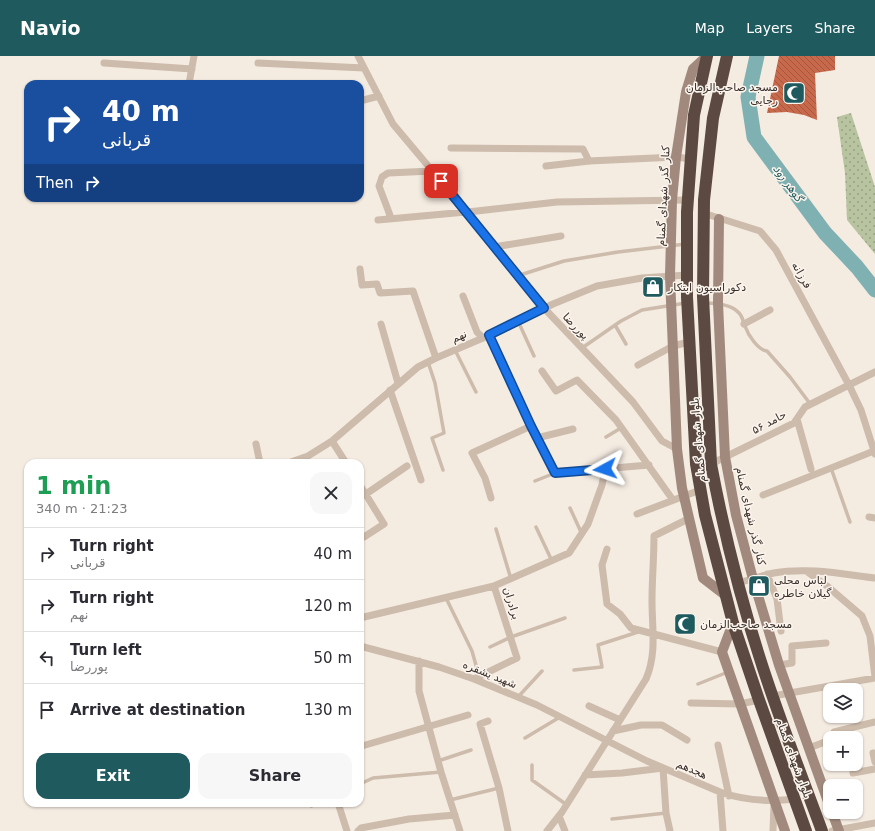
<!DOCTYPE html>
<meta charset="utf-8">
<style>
body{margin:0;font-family:"DejaVu Sans","Noto Sans Arabic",sans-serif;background:#f7f7f7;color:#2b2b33;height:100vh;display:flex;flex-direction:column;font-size:15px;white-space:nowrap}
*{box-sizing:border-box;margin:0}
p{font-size:13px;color:#7c7c81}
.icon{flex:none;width:22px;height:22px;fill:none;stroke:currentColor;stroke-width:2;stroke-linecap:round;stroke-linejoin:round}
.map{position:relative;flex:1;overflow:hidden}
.drawer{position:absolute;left:24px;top:403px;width:340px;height:348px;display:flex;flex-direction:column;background:#fff;border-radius:12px;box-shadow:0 1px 3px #0004}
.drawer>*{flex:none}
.banner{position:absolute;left:24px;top:24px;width:340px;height:122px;border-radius:12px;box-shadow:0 1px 3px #0004;background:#1a4fa0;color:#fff;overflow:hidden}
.tools{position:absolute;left:823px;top:627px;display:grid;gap:8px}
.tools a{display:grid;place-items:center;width:40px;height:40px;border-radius:8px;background:#fff;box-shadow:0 1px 3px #0004;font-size:20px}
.pin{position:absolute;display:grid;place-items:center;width:34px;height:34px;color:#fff;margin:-17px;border-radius:8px;box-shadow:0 2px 6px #0006}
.me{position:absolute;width:44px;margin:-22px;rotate:265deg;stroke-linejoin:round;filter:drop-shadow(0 0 3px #0008)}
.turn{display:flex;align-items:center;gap:14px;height:84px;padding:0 12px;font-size:18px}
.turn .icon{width:52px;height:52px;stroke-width:2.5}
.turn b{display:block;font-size:28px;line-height:34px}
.then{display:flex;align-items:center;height:38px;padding:0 12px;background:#0003;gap:8px;font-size:15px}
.round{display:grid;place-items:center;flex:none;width:42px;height:42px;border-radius:12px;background:#f7f7f7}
.head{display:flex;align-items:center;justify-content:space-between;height:68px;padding:0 12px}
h1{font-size:24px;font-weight:700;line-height:30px;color:#1e9e55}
.action{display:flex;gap:8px;margin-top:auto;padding:8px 12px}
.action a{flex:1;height:46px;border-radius:12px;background:#1f5a5e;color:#fff;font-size:16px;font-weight:700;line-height:46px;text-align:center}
.action a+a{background:#f7f7f7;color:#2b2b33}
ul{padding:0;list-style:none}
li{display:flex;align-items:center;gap:12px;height:52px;padding:0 12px;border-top:1px solid #e1e1e2}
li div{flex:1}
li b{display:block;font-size:15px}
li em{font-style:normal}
header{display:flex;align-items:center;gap:24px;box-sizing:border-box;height:56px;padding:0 20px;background:#1f5a5e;color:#fff}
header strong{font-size:19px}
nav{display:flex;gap:22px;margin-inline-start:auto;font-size:14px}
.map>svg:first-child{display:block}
.grass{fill:url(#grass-dots)}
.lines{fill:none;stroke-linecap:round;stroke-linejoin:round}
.river{stroke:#7fb0b2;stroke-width:15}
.building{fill:url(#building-back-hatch)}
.lane{stroke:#cdbbac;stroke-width:3.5}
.street{stroke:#cdbbac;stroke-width:7}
.secondary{stroke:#a18a7d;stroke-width:10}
.highway{stroke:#5c4a42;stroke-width:12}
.route-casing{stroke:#114b97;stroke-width:10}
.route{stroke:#1a73e8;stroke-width:7}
.labels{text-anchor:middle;stroke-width:3;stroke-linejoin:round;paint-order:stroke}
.poi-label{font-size:11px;fill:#3b302b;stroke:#fbf5ee;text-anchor:start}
.street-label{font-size:11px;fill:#3b302b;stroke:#fbf5ee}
.water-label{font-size:12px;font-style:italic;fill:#1f5a5e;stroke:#fbf5ee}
</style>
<header>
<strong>Navio</strong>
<nav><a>Map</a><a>Layers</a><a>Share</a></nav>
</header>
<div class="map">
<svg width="875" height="775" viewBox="0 0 875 775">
<defs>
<pattern id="grass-dots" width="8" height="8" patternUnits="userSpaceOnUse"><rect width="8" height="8" fill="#b8c4a0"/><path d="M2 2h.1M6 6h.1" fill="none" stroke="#97a083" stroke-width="1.8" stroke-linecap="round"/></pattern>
<pattern id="building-back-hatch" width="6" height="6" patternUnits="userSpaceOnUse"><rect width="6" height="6" fill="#c8694b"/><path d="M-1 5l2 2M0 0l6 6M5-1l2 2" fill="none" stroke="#a4573f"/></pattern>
</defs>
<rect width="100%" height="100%" fill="#f4ebe1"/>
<path class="grass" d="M851,57L875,131V198L847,164L845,117L837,61Z"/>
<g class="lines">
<path class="river" d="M757,0L748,41L754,81L825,177L857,211L875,234"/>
</g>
<path class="building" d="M779,0H835V14L815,17L817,64L804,59L787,56L767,57Z"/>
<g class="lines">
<path class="lane" d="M517,220L564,205L618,196L686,188
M705,247C716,247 730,248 738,256C742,259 743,265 745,270C748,279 758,294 767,295L790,321L811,349
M518,265L534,300
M615,269L626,288
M582,292L621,265L642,254L686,247
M455,294L476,336
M428,306L435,327L444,377L432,382L443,414
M606,381L621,372
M831,412L850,466
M535,425L555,417
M570,452L581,476
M536,471L552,505
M496,473L511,523
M446,542L472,595L479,620
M490,591L511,581L565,562
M574,614L602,611L598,589L638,576
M698,628L728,616
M518,641L542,615
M525,682L560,661
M438,705L471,694
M532,709V724L567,749
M360,728L373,722L441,716
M450,744L499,732
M311,750L319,747
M612,763L666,757"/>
<path class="street" d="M358,0L393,68L466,155L544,252L633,346L662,385L677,393
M104,7L192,13
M258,7L364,12
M189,28L194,0
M360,45L379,40
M451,92L583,93L589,105
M546,110L589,105L676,101L691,103
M703,157L760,175L776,194L849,329L861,354L875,398
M391,162L379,130L382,121L388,117L432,115
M378,164L477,155L557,146L688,144
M494,191L561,180
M360,213L362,229L377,228L380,237L413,235L436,302
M463,240L477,276L483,282
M381,268L398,327
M744,268L770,254
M489,279L531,370L555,417L649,409
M638,309L673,290L689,286
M542,315L556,335L577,324L616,364L673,444
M390,334L421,424
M797,363L811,413
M537,382L573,373
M332,385L346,407
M256,388L260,407
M288,407L308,400L332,385L418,311L436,302L483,282L553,248L597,230L642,222L687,219
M711,408L794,367L805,351L875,316
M360,429L384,468L364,481
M366,438L407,410
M763,439L874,395
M491,442L485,422L472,397L531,370
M637,458L700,434
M869,461L875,462
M607,493L602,509L607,548L620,558L631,572L722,596
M806,515L827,530L862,560L870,580L875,621
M767,518L777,543L781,575
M738,527C750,524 762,519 774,517C807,511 842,518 875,522
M360,562L494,530L569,497L588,468L602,429L605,413
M360,590L439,611L474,623L537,649L647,705L720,736C743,744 770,746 795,743
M419,605V635L441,716L460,775
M779,609L792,607V590L826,587
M474,623L517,602L494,530
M773,640L875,622
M691,647L740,648L759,644
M589,650L620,664
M488,665L480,668L499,732L508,775
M613,675L641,669H662L687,684
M831,682L834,676L875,666
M718,689L729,740
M362,690L468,659
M809,692L830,684
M873,697L875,706
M853,717L875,713
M585,719L622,717L663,712L666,757L670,775
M720,736L723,775
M338,747L347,775
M559,760L565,775
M358,775L361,772L409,763L455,759
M547,775L562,756L646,623C657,598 652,572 652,545C652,523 654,502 654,480L688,463
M773,775L774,750
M832,775L875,767"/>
<path class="secondary" d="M707,0L693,13L686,36L676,101L672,144L670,220L677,393L682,432L703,522L725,539
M719,163L718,247L725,401L736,459L753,523L779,609L830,751
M733,567L722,596L785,775
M832,756L839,775"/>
<path class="highway" d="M707,0L694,59L687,156V241L696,408L705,459L733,567L759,644L806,775
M727,0L713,62L704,144L703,240L711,408C724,477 741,545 763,612C781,667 802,721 822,775"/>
</g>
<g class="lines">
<g class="route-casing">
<path id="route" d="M441,125L544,252L489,279L531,370L555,417L605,413"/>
</g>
<use href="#route" class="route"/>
</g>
<defs>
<g id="mosque-square" transform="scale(1.15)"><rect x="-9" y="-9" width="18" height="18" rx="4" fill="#1f5a5e" stroke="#fbf5ee"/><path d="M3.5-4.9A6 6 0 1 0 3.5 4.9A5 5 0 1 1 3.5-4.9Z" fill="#fff"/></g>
<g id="shop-square" transform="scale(1.15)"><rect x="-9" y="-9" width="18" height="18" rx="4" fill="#1f5a5e" stroke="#fbf5ee"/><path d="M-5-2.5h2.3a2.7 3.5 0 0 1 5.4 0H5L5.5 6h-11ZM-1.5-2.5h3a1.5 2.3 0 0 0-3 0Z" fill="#fff"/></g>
</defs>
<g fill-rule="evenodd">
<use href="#mosque-square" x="794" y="37"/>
<use href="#shop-square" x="653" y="231"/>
<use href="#shop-square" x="759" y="530"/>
<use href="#mosque-square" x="685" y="568"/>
</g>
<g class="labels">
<g class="poi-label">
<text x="778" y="35" text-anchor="end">مسجد صاحب‌الزمان<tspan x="778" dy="13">رجایی</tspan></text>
<text x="668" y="235">دکوراسیون ابتکار</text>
<text x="774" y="528">لباس محلی<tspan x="774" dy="13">گیلان خاطره</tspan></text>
<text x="700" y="572">مسجد صاحب‌الزمان</text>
</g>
<g class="street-label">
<text transform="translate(663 140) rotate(-87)" y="4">کنار گذر شهدای گمنام</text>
<text transform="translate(802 219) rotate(61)" y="4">فرزانه</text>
<text transform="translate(576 270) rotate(46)" y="4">پوررضا</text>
<text transform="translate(459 280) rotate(-23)" y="4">نهم</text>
<text transform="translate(769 366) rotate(-28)" y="4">حامد ۵۶</text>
<text transform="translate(698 384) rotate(-95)" y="4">بلوار شهدای گمنام</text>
<text transform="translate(751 460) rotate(77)" y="4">کنار گذر شهدای گمنام</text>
<text transform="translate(512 547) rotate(73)" y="4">برادران</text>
<text transform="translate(490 618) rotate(22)" y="4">شهید یشقره</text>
<text transform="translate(794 702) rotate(70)" y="4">بلوار شهدای گمنام</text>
<text transform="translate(692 713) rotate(23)" y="4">هجدهم</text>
</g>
<g class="water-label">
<text transform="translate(788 127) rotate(54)" y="4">گوهر رود</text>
</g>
</g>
</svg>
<div class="tools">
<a><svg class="icon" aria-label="layers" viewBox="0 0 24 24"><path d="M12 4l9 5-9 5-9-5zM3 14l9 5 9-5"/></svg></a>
<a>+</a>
<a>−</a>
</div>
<div class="pin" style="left:441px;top:125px;background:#d93025"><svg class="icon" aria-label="arrive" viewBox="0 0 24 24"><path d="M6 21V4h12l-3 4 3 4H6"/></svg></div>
<svg class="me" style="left:605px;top:413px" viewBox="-20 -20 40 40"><path d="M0-17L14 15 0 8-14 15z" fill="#1a73e8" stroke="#fff" stroke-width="4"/></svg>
<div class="banner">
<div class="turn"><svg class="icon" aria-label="right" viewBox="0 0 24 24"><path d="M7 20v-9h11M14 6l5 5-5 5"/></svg><div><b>40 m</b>قربانی</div></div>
<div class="then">Then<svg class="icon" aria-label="right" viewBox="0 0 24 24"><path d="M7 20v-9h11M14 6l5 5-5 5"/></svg></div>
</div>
<section class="drawer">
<div class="head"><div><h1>1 min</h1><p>340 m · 21:23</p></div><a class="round"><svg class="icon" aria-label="close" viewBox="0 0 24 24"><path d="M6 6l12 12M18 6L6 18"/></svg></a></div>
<ul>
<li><svg class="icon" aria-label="right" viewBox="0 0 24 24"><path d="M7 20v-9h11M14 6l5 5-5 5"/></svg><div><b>Turn right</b><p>قربانی</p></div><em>40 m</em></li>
<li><svg class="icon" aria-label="right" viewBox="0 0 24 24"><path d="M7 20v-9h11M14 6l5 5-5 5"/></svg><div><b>Turn right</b><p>نهم</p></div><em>120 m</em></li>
<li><svg class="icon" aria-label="left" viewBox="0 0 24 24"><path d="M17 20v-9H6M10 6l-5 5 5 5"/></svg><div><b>Turn left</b><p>پوررضا</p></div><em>50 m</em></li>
<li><svg class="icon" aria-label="arrive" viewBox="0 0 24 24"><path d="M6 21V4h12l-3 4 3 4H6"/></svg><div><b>Arrive at destination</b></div><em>130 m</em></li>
</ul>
<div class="action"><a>Exit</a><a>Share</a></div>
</section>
</div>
